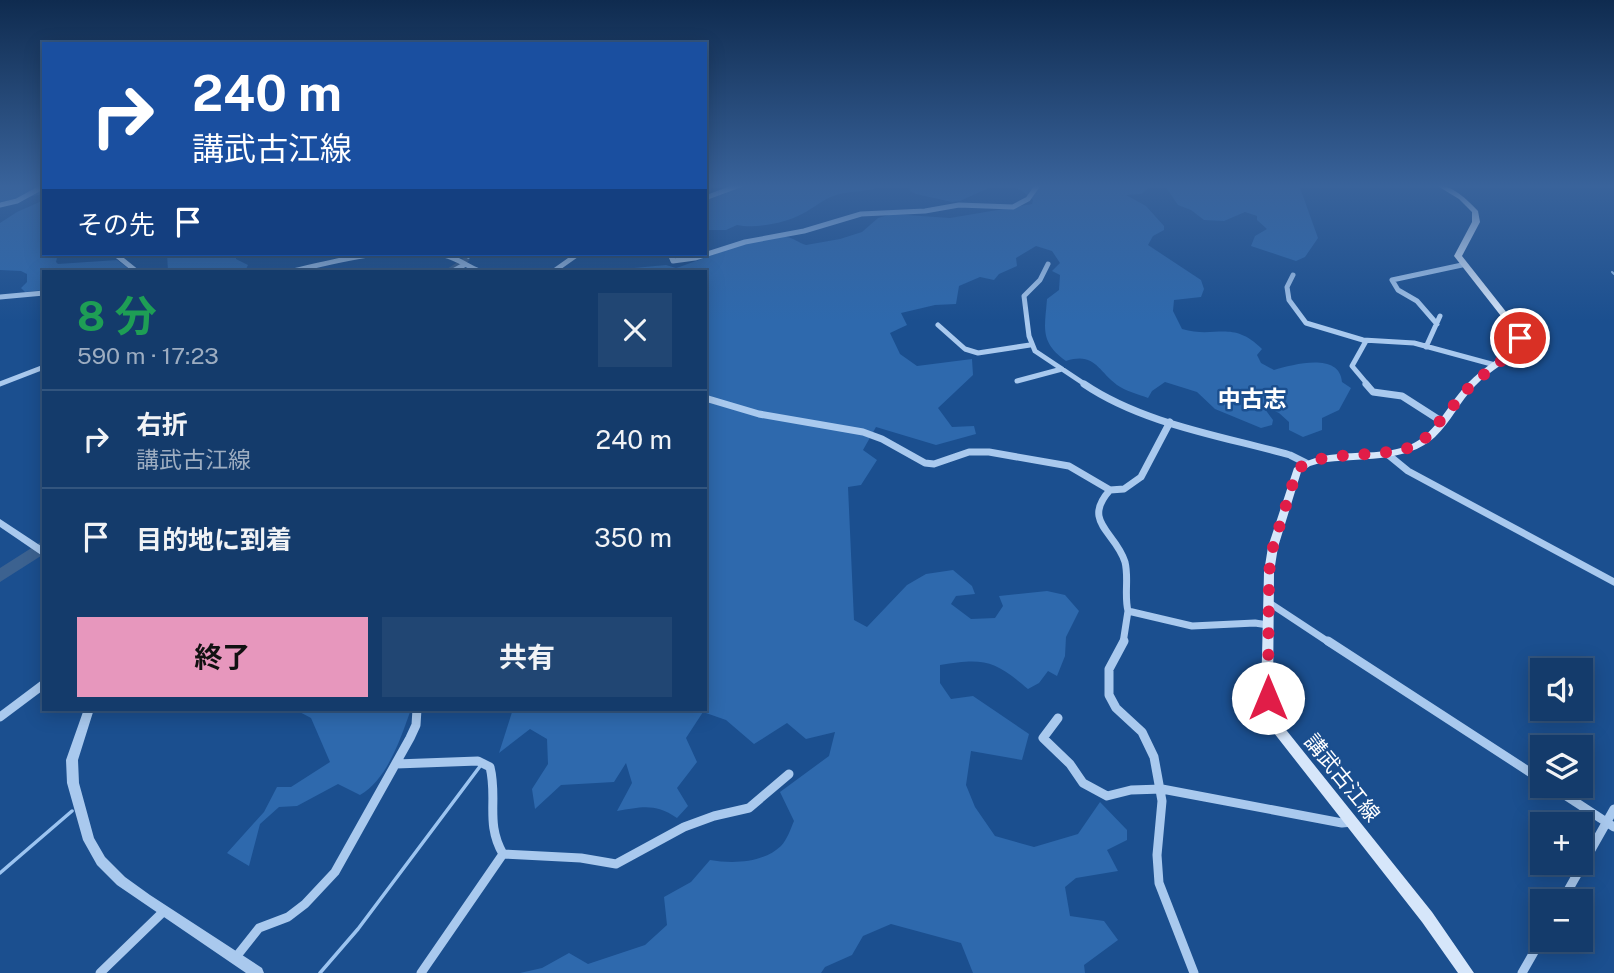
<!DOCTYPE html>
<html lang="ja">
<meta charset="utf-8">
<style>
body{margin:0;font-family:"Public Sans","Noto Sans JP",sans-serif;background:#214673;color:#f1f3f6;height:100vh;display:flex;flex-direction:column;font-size:26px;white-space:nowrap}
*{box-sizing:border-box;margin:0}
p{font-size:23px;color:#9dadc1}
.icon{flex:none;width:38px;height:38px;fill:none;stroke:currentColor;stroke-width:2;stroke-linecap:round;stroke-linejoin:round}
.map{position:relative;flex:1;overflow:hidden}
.panel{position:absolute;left:42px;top:270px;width:665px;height:441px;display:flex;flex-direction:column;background:#143b6b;border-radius:0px;box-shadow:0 4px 18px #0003,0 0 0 2px #33557e}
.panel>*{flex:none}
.banner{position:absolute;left:42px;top:42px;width:665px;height:214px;border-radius:0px;box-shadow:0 4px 18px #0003,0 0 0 2px #33557e;background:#1a4fa0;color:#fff;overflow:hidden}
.controls{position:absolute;left:1530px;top:658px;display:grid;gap:14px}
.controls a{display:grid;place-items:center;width:63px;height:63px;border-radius:0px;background:#143b6b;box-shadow:0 4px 18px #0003,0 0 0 2px #33557e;font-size:35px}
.pin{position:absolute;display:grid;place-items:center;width:60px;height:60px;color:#fff;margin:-30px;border:4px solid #fff;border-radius:50%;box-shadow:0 2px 7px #0007}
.me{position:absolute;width:77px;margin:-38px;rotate:0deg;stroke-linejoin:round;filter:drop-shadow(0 0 5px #0008)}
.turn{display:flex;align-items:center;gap:24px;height:147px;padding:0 35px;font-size:32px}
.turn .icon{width:91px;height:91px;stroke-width:2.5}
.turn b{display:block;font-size:49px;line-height:60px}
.then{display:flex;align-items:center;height:66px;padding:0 35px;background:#0003;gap:14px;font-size:26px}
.round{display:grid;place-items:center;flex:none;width:74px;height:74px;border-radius:0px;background:#214673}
.summary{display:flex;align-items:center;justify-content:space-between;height:119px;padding:0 35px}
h1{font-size:42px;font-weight:700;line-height:52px;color:#1e9e55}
.button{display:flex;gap:14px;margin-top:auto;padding:14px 35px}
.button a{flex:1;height:80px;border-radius:0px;background:#e797bd;color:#111;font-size:28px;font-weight:700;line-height:80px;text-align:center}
.button a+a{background:#214673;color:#f1f3f6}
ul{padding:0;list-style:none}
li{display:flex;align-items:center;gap:21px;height:98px;padding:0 35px;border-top:2px solid #33557e}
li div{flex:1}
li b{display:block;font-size:26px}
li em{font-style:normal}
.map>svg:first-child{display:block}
.green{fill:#2e69ad}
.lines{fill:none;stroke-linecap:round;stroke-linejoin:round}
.stream-far1{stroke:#9cc4f0;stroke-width:2}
.stream{stroke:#9cc4f0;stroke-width:3.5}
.river{fill:#3c6290;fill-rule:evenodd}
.minor-far2{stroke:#a9c9ee;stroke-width:5}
.minor-far1{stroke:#a9c9ee;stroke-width:7}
.minor{stroke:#a9c9ee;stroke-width:9}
.tertiary{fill:#a9c9ee;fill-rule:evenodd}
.secondary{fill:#d6e6fa;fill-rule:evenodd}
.route{stroke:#e11d48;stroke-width:12;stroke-dasharray:0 21.6}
.labels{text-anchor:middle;stroke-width:5;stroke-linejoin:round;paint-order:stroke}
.street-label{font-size:21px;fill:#fff;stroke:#1b4f8f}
.neighbourhood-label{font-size:23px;font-weight:bold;fill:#fff;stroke:#1b4f8f}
</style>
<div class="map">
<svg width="1614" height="973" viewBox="0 0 1614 973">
<rect width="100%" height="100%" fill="#1b4f8f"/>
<path class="green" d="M0,185H44V194L0,202Z
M747,185H884C869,193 852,190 836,195C823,199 814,208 802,214C785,223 756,229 737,225L726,230H705V199Z
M909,185H995L960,201L952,202L916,194L910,191Z
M1006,185H1152L1141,194L1126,195L1146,206L1164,226V230L1153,236L1148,245L1201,280L1204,289L1201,297L1174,300L1173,311L1182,329C1216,339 1232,319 1262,349L1257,355L1261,363L1274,370C1294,364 1340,352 1342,382L1351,388L1339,410L1322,418V430L1303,437L1289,430V422L1279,413L1262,405L1273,420L1272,425L1261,428L1215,409L1197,392L1165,382L1152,391L1148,398C1138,394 1125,391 1117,385C1097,370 1095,352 1066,361C1039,342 1045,327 1047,299L1059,290L1060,275L1052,271L1060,263L1052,251L1036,246L1016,258L1017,266L999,274L994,280L980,277L959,286L956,304L935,305L901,313L907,325L890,333L900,354L917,366L972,359L973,375L938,408L952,427L974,426L976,434L936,445L876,427L863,450L877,460L861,485L848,487L854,620L867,627L907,585L926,574L953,570L972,586L975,594L956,596L951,604L971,619L995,618L1003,606L999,596L1047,591L1065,595L1079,611L1066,637L1065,656L1057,676L1048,671L1039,683L1028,689C994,660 984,658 940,665V683L951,699L973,696L1029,734L1022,760L971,751L966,785L975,807L995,836L1034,847L1078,834L1100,802L1127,830V840L1107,850L1118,871L1076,878L1065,887L1070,916L1104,921L1118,940L1084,965L1085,973H973L961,943L891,924L863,936L852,955L825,967L821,973H520L542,968L569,953L588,964L645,945L667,925L664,897L691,882L710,860C733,864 763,863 781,846C787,840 791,828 794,821L780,792L829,756L835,732L806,739L787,723L754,744L726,720L703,712L686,738L697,762L677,788L688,806L677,818C655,803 642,807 617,811L632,783L626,763L614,782L561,785L535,809L532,789L548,764L547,739L530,729L499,753L513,709H705V527L709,518L705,520V271H637L634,268L666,265L676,268C704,259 758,235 786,237C795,238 798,243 806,245L840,239L862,232L878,218L892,214L950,218L1032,204L1033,200L1021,190Z
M1299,185L1318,238L1305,257L1296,261L1251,246L1255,236L1267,229L1257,220V216L1245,212L1224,221L1204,220L1191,210L1178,205L1165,186Z
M44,200V254H58L56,262L58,264L117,260L132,271H44V290L25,292L21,288L27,282V274L21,271L0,270V223L17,212Z
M167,254H236V259L248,265L245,271H168Z
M294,709H411C401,738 387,780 360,795L338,784L297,806L279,807L260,824L249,866L227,853L264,812L277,787H291L330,762L311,718Z"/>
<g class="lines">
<path class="stream-far1" d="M465,260L475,254
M1612,272L1614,274"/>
<path class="stream" d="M0,873L72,811
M320,973L358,929L481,765"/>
<path class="river" d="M465,257L470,260L456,271H444Z
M44,540V554L0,582V568Z"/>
<path class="minor-far2" d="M705,198L740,185
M0,205L17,201L44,186
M115,254L136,271
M670,254L673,261L695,258L745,242L804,231L861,214L925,211L959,205L1013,207L1028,199L1038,185
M1048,264L1040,280L1024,296L1029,336L1035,351L1086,385
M293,271C335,261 402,244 444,255C457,258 467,266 479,271
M453,271L464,265
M554,271L578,254
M1293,275L1287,287L1289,300L1306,323L1363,340L1414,343L1495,365
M0,297L44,293
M1437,324L1417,301L1398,290L1392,280L1462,265
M938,325L965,349L978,353L1030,345
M1366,341L1352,366L1368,385
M1426,347L1440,316
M1017,381L1062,369
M0,384L44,367"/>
<path class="minor-far1" d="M1084,384C1143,424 1222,436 1290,455L1306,463
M1366,384L1373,392L1402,396L1441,421
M705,398L759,414L863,432L882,439L925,463L934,464L969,452H989L1069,466L1110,490L1124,489L1141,477L1170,422
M1386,453L1408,471L1614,582
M1110,490C1081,522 1116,532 1125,562C1129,578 1124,595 1128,611
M1268,602L1330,643
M1123,643L1128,611L1192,626L1255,623L1268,625"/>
<path class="minor" d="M1124,641L1109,669V695L1116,708L1142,732L1154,757L1162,801L1157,855L1159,883L1194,973
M1328,641L1542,780
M0,717L44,684
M1058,718L1043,738L1070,764L1083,783L1107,796L1131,790L1162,789L1342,823L1352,822
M396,764L478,761L490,767C498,799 485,823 503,854L421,973
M1551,786L1614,827
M503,854L581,858L616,864L684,827L714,816L749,808L789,774
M1562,901L1614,809
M236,957L259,928L288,917L305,904L335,872L410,738L416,725L417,709
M100,973L164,911
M1522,973L1542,938"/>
<path class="tertiary" d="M0,519L44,548V557L0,527Z
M84,709H94L78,760L79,783L94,838L105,857L125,877L150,895L262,968L264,973H246L117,885L97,865L83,840L67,783L66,760Z"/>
<path class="secondary" d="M1436,185C1452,185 1467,199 1478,211L1480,222L1462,256L1522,332L1524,343C1512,361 1490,370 1475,386C1460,401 1451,422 1435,437C1406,464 1357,457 1320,463L1310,466L1301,472L1278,547L1274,572L1273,698L1283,726L1432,912L1474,973H1458L1422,922L1274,733L1261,698L1264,572L1268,547L1294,468C1330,444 1373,460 1410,445C1437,433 1449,402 1469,382C1482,369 1498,359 1512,348L1516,343L1515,334L1454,256L1472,222V212L1459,199Z"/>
</g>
<linearGradient id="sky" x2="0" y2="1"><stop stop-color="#0f2b4f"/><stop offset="0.58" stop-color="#39639b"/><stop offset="1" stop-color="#39639b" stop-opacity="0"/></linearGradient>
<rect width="1614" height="321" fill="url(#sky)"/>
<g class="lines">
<path class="route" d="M1268,698L1269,572L1273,547L1297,470C1321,447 1388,462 1422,442L1472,384L1515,350L1520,338"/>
</g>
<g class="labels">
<g class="street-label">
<text transform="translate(1342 778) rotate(51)" y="7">講武古江線</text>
</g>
<g class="neighbourhood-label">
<text x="1252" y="407">中古志</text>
</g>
</g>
</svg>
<div class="controls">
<a><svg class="icon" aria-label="sound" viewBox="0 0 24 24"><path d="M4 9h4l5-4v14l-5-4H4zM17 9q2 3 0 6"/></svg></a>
<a><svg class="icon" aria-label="layers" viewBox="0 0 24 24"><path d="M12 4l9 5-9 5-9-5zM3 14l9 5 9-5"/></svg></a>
<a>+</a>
<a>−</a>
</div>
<div class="pin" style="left:1520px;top:338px;background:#d93025"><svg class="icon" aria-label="arrive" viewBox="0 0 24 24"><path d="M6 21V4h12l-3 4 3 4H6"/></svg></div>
<svg class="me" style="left:1268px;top:698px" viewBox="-20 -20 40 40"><circle r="19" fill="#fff"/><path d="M0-13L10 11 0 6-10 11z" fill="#e11d48"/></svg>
<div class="banner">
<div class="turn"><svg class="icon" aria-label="right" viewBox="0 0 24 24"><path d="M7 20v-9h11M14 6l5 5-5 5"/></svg><div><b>240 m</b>講武古江線</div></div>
<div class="then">その先<svg class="icon" aria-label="arrive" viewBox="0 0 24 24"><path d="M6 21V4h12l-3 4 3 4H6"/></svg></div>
</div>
<section class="panel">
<div class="summary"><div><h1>8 分</h1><p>590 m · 17:23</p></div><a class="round"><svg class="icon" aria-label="close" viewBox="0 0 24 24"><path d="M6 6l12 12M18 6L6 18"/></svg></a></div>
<ul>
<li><svg class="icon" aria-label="right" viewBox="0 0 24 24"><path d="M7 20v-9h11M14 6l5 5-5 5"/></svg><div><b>右折</b><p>講武古江線</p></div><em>240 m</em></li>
<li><svg class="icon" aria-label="arrive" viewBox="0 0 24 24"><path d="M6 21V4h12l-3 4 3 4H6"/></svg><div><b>目的地に到着</b></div><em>350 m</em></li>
</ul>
<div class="button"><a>終了</a><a>共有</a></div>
</section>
</div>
